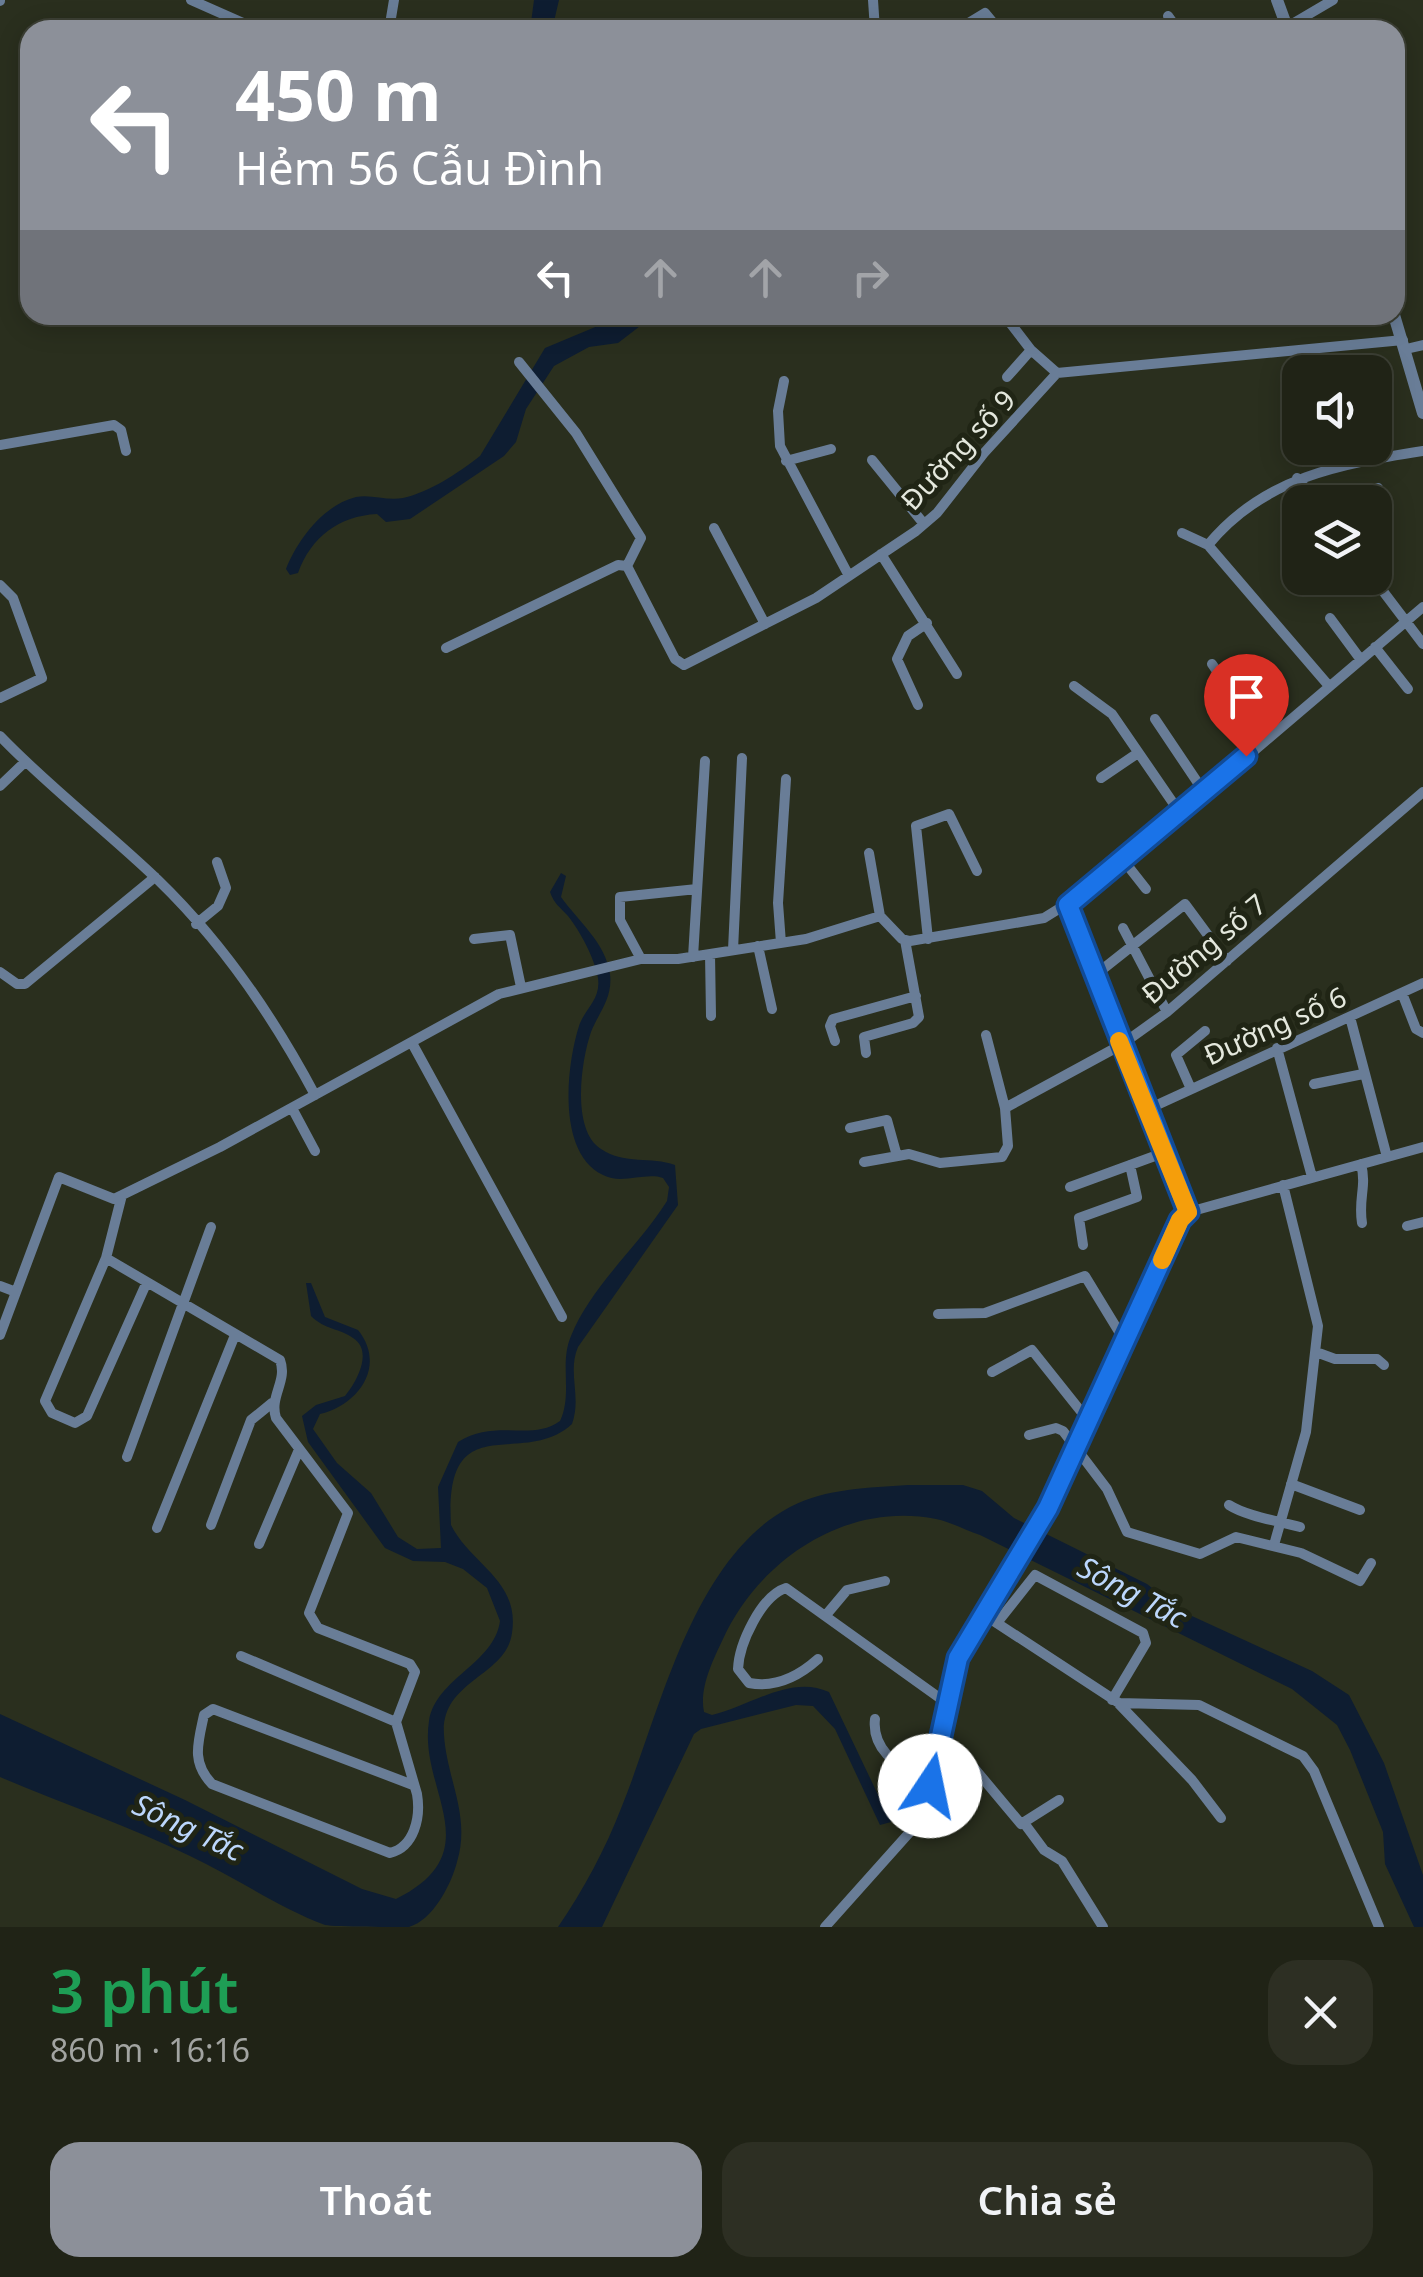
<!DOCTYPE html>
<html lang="vi">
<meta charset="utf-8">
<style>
body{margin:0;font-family:"Noto Sans",sans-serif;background:#2d2f23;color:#f1f3f6;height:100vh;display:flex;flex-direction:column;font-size:38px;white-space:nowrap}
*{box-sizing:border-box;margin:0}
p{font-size:32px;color:#a2a4a1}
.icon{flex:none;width:55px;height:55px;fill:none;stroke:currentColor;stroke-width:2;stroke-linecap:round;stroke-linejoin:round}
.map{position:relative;height:1927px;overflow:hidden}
.sheet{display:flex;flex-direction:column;background:#202316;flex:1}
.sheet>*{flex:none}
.hud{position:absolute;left:20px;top:20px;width:1385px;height:305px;border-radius:30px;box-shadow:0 5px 25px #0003,0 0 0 2px #3d4035;background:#8c9099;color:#fff;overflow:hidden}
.controls{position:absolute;left:1282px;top:355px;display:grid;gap:20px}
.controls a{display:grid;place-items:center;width:110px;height:110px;border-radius:20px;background:#202316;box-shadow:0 5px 25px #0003,0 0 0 2px #3d4035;font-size:50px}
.pin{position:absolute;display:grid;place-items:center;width:85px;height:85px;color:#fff;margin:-102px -42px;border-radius:50% 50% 50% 0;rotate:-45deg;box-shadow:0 0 10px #0007}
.pin .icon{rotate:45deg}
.me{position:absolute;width:110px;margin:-55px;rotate:11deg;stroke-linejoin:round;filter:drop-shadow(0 0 8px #0008)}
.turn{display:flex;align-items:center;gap:35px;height:210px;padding:0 50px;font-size:45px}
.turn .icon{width:130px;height:130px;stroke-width:2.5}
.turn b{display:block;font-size:70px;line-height:85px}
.lanes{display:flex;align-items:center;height:95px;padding:0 50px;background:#0003;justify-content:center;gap:50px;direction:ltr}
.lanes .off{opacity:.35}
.round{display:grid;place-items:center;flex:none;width:105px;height:105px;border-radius:30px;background:#2d2f23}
.head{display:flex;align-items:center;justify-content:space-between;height:170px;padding:0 50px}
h1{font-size:60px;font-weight:600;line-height:75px;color:#1e9e55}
.primary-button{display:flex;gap:20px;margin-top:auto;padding:20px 50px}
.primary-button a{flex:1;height:115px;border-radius:30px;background:#8c9099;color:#fff;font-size:40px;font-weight:600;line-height:115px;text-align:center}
.primary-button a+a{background:#2d2f23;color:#f1f3f6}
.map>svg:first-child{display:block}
.water{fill:#0e1d31}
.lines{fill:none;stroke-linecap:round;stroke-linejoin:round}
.minor{stroke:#697d97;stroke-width:10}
.tertiary{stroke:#697d97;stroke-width:12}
.route-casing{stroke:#114b97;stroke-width:25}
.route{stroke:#1a73e8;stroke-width:18}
.slow{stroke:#f59e0b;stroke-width:18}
.labels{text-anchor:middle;stroke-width:10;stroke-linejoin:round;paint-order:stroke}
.street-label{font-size:28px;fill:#e4e8dd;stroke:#202515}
.water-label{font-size:30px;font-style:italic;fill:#bcd7fc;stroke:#202515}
</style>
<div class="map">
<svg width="1423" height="1927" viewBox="0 0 1423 1927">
<rect width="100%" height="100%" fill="#2a2f1e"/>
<path class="water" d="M534,0H559L552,30H530Z
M624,315H676L644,323L618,343L589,347L554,366L526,409L516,442L504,456L410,519L386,522L377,514C339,516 311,537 298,573L290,575L286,569C297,541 323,505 356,497C371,494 387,501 403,498C430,492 458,473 480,456L545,348Z
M561,873L566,876L561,897C578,921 606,943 610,974C613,998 599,1012 591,1032C581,1061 571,1130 601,1149C625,1165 651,1156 675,1165L678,1205L578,1347C567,1373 582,1396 572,1424C522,1470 444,1403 451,1525C471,1565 520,1580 512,1633C506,1677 440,1680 444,1735C447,1780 471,1816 457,1862C451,1885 433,1920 409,1927C397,1927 336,1927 325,1925C279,1908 235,1877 190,1856C129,1826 63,1804 0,1777V1714L185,1800L362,1889L396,1899C492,1851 418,1790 429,1721C436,1678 494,1664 500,1621L487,1588L463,1569L445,1562L413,1561L385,1548L308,1442L302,1416L316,1405L345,1396C356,1383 374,1351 353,1338C339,1328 325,1330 311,1316L306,1283H311L325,1317L358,1330C387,1366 358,1405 320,1414L313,1429L337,1463L371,1493L398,1537L417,1549L441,1548L438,1487L458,1442C497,1418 531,1442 560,1421C573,1393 559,1364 571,1336C591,1286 639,1246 667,1201L669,1187L663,1178C645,1172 621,1185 603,1175C557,1153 566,1067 579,1026C585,1008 601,1000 598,978C595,959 580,931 568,916C560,907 554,904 550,892Z
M908,1485H963L982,1491L1014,1518L1147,1584L1181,1611L1312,1671L1349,1695L1384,1763L1423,1875V1927H1414L1385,1864L1383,1832L1350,1750L1337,1725L1292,1689L980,1535C965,1530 951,1522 936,1519C846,1501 759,1560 723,1639C713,1660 699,1688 704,1712L712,1715C749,1707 790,1674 829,1692L891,1822L880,1825L835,1729L813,1706L796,1705L701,1729L694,1734L602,1927H558C584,1889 605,1850 622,1806C661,1710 692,1559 790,1507C826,1488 869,1488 908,1485Z"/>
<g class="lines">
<path class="minor" d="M191,0L259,30
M873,0L875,30
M0,1V0
M1168,16L1178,30
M730,26L733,30
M1287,27L1333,0
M389,30L394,0
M957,30L985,13L999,30
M1004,315L1031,350L1057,373
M813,319L814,315
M1406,349L1423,345
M519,362L576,433L641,538L627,566
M1057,373L1403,340
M1007,377L1031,350
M784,381L778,411L780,446L849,576
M0,445L114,425L121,430L126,451
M872,460L924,524
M786,461L831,449
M1297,478L1317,502
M1356,502L1378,488
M714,528L765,624
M1182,533L1208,545L1329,686
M1208,545C1264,477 1340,464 1423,451
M881,554L957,674
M627,566L675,659L684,665L816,598L916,531L937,513L984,453L1057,373
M1373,578L1423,644
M0,585L13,598L42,678L0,698
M1330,618L1361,660
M1375,647L1408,689
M446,648L618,565L627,566
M1212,664L1264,740
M1074,686L1112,714L1180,813
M918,705L897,659L908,636L927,623
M1155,719L1204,792
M0,736C50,788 107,831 158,880C221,941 274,1018 315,1095
M1101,778L1138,753
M0,786L25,762
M869,853L880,916
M1124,861L1146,889
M1067,905L1189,1212
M196,924L218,906L226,888L217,862
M1123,928L1167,1012
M474,939L510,935L521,987
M928,939L916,826L949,814L977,871
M781,943L778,903L786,779
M758,946L772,1009
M733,950L742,758
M710,954L711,1016
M693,957L705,761
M641,959L620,920V897L697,889
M0,972L17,984H25L155,877
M1094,976L1185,904L1227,961
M1402,993L1416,1029L1423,1033
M1350,1017L1387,1157
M986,1035L1005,1108
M835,1041L830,1026L833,1019L916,996
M412,1043L562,1317
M1277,1048L1312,1177
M866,1053L864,1037L913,1023L919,1017L905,940
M1314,1084L1363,1074
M1191,1089L1176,1055L1205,1031
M292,1108L315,1151
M1146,1110L1423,983
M850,1128L887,1120L897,1156
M864,1162L909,1154L940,1163L1002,1157L1008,1146L1005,1108L1121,1045L1167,1012L1423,792
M1361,1164C1367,1187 1358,1198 1362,1223
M1070,1187L1163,1153
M122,1195L106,1258L280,1360C288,1381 269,1396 276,1418L348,1513L309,1613L318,1628L410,1664L415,1672L396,1722L417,1794C421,1818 414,1847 390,1853L212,1784C191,1762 198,1743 204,1715L213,1709L413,1785
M1407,1226L1423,1222
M1083,1245L1079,1218L1137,1197L1130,1165
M106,1258L45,1401L52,1413L75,1423L87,1416L146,1284
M0,1286L16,1292
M938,1314L985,1313L1085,1276L1124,1340
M0,1335L59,1177L114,1199L220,1147L499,994L641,959H678L806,939L880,916L902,939L910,941L1044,918L1094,887L1423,607
M1316,1352L1335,1359H1377L1384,1365
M992,1372L1032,1350L1087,1419
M1029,1435L1056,1428L1063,1431L1107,1489L1127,1532L1200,1554L1236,1537L1301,1553L1360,1581L1371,1563
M127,1457L211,1227
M1291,1484L1360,1510
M1229,1505C1246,1516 1278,1521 1300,1527
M211,1525L251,1420L272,1403
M157,1528L235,1335
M259,1544L298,1452
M1274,1545L1306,1432L1318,1326L1283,1185
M983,1614L1119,1703L1199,1705L1303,1756L1314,1771L1379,1927
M826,1615L847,1590L885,1581
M997,1623L1035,1575L1143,1633L1146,1643L1112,1700
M241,1656L396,1722
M818,1659C799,1676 775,1688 749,1683L738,1669C739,1644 761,1596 786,1588L948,1704
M1119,1704L1192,1780L1221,1818
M875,1719C871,1754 905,1769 930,1786
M939,1740L964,1756L1021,1824L1059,1800
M1024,1823L1044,1850L1062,1861L1103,1927
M825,1927L918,1823L929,1793L958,1658L1048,1508L1179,1220L1189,1212L1423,1147"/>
<path class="tertiary" d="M1277,0L1288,30
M1394,315L1423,413"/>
</g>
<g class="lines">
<g class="route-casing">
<path id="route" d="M930,1786L958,1658L1048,1508L1180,1220L1188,1212L1068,905L1246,756"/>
</g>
<use href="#route" class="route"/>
<path class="slow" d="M1119,1041L1188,1212L1180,1220L1162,1260"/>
</g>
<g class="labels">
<g class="street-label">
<text transform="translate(958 450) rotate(-47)" y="10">Đường số 9</text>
<text transform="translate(1204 949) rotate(-40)" y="10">Đường số 7</text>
<text transform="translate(1275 1026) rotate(-24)" y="10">Đường số 6</text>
</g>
<g class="water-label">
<text transform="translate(1132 1593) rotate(28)" y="10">Sông Tắc</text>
<text transform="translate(188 1828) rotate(25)" y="10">Sông Tắc</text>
</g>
</g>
</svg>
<div class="controls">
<a><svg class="icon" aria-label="sound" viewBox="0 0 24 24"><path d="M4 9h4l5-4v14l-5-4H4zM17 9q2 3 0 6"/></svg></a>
<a><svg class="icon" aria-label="layers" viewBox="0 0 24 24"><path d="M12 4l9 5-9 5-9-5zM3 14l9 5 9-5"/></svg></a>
</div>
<div class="pin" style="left:1246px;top:756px;background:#d93025"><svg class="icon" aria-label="arrive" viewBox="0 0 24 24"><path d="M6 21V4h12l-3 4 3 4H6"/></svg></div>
<svg class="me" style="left:930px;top:1786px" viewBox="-20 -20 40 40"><circle r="19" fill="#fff"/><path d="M0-13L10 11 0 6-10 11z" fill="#1a73e8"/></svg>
<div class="hud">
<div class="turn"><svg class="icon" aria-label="left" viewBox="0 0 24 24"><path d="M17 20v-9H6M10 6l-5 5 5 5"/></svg><div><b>450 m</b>Hẻm 56 Cẫu Đình</div></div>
<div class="lanes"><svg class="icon" aria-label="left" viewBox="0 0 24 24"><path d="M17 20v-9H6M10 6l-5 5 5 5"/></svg><svg class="icon off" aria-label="ahead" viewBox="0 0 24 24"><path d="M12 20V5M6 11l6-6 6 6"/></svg><svg class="icon off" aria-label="ahead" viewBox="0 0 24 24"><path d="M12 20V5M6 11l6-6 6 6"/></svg><svg class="icon off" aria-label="right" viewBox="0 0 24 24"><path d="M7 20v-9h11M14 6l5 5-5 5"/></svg></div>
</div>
</div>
<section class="sheet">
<div class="head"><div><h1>3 phút</h1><p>860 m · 16:16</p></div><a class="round"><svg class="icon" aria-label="close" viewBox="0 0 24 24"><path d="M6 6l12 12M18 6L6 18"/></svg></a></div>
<div class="primary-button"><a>Thoát</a><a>Chia sẻ</a></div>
</section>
